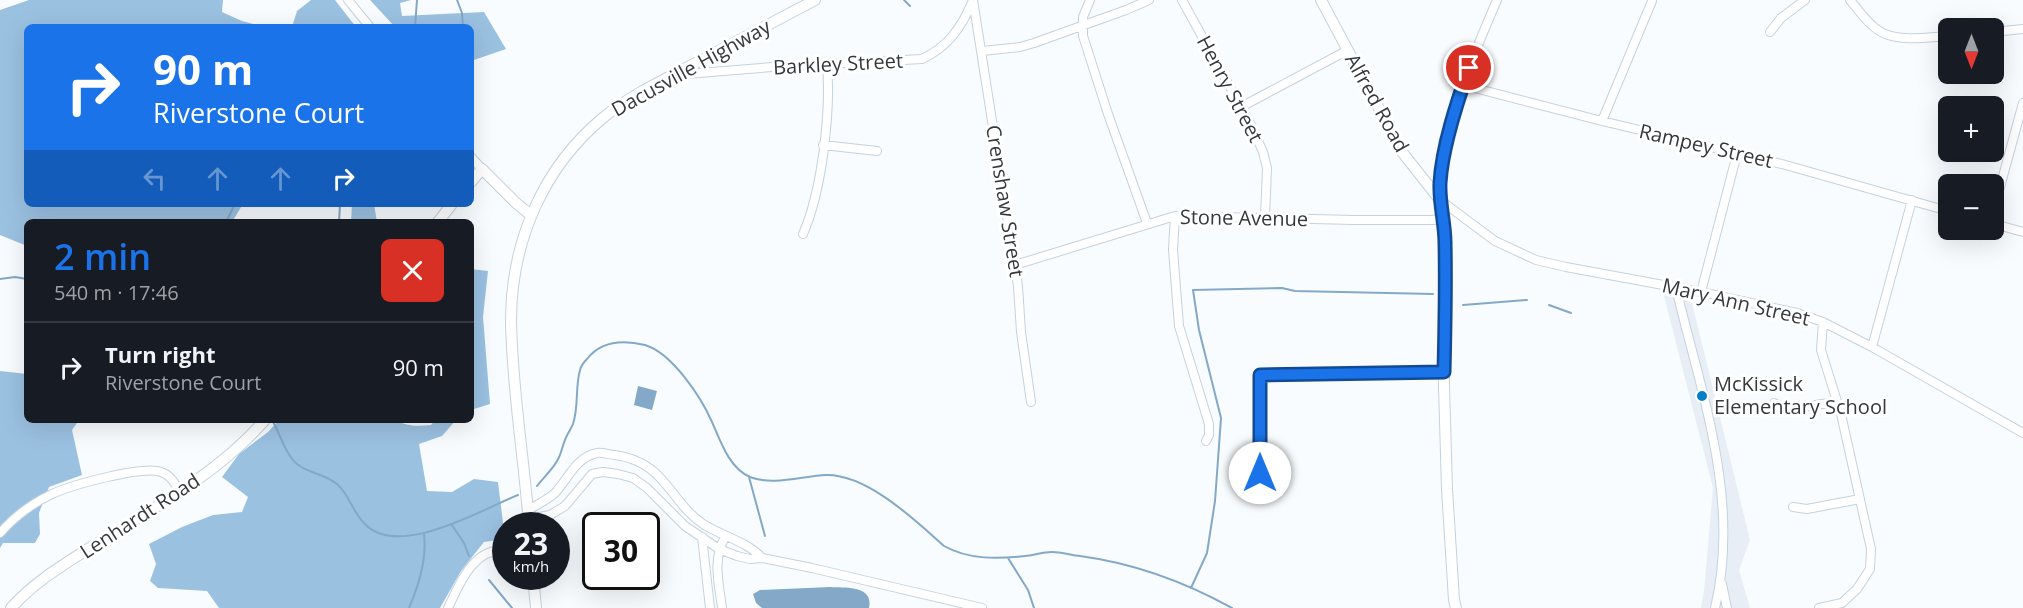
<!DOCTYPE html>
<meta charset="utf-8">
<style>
body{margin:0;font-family:"Open Sans",sans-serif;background:#242831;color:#f1f3f6;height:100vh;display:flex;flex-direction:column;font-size:22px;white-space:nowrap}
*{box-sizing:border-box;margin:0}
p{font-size:20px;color:#9ea1a6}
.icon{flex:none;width:33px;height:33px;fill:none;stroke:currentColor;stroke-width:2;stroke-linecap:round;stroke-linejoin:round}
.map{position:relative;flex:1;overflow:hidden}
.panel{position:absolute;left:24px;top:219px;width:450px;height:204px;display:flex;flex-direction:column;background:#171b24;border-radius:9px;box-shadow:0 6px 24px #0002}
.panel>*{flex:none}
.hud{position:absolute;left:24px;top:24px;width:450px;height:183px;border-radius:9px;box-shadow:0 6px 24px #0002;background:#1a73e8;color:#fff;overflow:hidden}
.needle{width:39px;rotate:180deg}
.buttons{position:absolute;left:1938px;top:18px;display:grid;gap:12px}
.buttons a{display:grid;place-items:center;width:66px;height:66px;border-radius:9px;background:#171b24;box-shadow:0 6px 24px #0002;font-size:30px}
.speed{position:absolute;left:492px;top:512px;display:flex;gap:12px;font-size:30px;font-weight:700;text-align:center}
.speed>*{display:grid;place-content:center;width:78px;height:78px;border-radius:50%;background:#171b24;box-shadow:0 6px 24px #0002;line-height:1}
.speed small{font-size:15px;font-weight:400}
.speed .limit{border:3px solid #111;border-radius:9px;background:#fff;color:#111}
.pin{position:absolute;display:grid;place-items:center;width:51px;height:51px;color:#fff;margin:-26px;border:3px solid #fff;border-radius:50%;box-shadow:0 2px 6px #0007}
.me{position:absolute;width:66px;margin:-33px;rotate:0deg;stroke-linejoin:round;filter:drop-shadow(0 0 4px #0008)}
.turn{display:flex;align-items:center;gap:21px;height:126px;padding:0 30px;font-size:27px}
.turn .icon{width:78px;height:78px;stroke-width:2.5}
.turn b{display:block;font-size:42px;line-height:51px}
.lanes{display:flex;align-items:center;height:57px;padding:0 30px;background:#0003;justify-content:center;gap:30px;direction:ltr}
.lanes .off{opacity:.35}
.round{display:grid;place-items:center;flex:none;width:63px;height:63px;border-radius:9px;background:#242831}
.summary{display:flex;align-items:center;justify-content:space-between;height:102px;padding:0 30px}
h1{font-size:36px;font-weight:600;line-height:45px;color:#1a73e8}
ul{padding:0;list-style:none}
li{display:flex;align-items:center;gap:18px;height:90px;padding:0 30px;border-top:2px solid #363941}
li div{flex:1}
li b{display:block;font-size:22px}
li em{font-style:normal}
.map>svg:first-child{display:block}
.built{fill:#e7eef5}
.forest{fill:#9bc1e1}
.water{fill:#83a8c8}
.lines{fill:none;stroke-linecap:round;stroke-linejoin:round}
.stream{stroke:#83a8c8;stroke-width:2}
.minor-casing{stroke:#c4d2de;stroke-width:10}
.tertiary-casing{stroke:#c4d2de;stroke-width:12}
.secondary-casing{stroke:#c4d2de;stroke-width:12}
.minor{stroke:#fff;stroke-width:8}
.tertiary{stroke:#fff;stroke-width:10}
.secondary{stroke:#fff;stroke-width:10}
.route-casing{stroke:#114b97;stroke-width:15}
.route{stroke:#1a73e8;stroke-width:10}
.poi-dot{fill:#067fc8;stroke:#fff;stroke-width:2}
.labels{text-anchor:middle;stroke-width:6;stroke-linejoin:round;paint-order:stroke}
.street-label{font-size:20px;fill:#34393e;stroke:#fff}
.poi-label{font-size:20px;fill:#34393e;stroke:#fff;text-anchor:start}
</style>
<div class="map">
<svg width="2023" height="608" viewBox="0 0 2023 608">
<rect width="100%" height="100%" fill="#f9fcfe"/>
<path class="built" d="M1663,292L1692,303L1750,540L1739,570L1750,608H1701L1704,591L1713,488Z"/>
<path class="forest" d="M29,0H223L222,12L242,21L264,27H27V204H243L232,222H27V246L0,235V10Z
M311,0H335L356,27H292L297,11Z
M370,0H411L400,3L402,16L484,12L506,49L471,61V27H395Z
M352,204H374L377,222H351Z
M471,269L488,271L483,317L490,404L471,410Z
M0,371L27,374V420H79L72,430L82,475L49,487L39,513L40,534L35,543H3L0,548Z
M279,420H396C407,427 418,426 431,425L435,420H456L442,436L419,444L427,491L452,492L474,479L498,482L505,539L484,542L461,571L440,608H219L207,591L158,588L150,581L156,564L149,544L182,527L213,515L242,512L248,497L222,477L239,454L268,432Z"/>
<path class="water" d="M638,386L657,391L652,410L634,405Z
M830,587C845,588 874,585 869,608H762L756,603L753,594L760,590Z"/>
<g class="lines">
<path class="stream" d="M457,0L462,13L463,27
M904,0L910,6
M415,27L417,0
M226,222L235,204
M339,222L340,204
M0,279L15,277L27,279
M1463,305L1527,300
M1549,305L1571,313
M272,420C280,433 285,454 297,464C309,474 327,474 338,485C349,495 353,512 364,523C397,560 481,510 518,495
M749,477L765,536
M537,486C543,478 552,470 557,461C561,455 562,447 565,440C567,434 571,429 573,424C579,406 575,387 580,370C581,366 584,362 587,359C601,341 624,340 645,345C672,353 701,397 712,422C720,440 729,468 750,477C773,486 802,476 826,475C867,474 915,520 944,546C969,560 998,559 1025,556C1034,555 1043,552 1052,552C1061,552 1071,555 1080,556C1132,563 1185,582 1232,608
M452,525L464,543L469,556
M1008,558L1028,590L1034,608
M489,580L512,608
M1191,588L1207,553L1215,501L1221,418L1199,330L1193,290L1282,288L1295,291L1433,294
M409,608C419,585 427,559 424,534"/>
<g class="minor-casing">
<path id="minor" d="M348,0L370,27
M973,0L1018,286L1021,332L1031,402
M1090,0L1083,17V36L1108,114L1147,223
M1182,0L1251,125L1263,152L1267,168L1265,218
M1497,0C1470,63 1440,130 1440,200L1495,241L1536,260L1566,267L1701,292L1797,313L1823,322L1872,347L2023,433
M1850,0C1860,12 1872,30 1888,35C1906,41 1930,37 1948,36
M1770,32L1781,18L1805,0
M1994,32L2023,29
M982,51L1020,47L1034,43L1126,10L1149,0
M674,75L772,67L922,59C948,47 962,27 973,0
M1463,85L1602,121L1782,164L1948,211
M1241,107L1348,50
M1602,121L1652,1
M823,145L877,151
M471,157L482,169
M1994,209L2023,103
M1175,216L1173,250L1179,326L1209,424V435L1206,441
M1994,224L2023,232
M803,234C822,191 831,112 827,65
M1015,265L1175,216L1355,220H1433L1444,218
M1676,288C1701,393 1741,499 1715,608
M1701,292L1737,154
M1872,347L1912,200
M1774,403L1786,409L1837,402
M1260,473V375L1444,372
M1793,507L1807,509L1860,499
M528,510C537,505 547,500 555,493C568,479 576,457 597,453C602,452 610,455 615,455C666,462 669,501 703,524C722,536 748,542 762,558
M529,519L550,515L565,506L592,474L603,472L618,474L633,478L647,488L685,526L719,549L737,556L750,559L762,558L812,568L982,608
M0,533C14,517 33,503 52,494C72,485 143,465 161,472C171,475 175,484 180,492
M702,537L710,608
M1722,584L1727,608
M448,608C459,585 474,546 506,551
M722,608C719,583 712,560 725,537
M1819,608L1842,603L1857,589L1870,569L1871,549L1841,414L1821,350L1823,322"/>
</g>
<g class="tertiary-casing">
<path id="tertiary" d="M1321,0L1402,152L1440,200L1444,218V387L1447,489L1454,600L1456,608
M471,182L482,169L516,203L531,215
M438,222L452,204
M11,608C36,580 68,562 99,542C158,506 219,472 265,420"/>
</g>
<g class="secondary-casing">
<path id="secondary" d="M529,525C524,457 512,389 511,321C511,242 543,167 604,117C630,96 661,81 690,66C732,44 773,22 815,0
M533,576L536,608"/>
</g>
<use href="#minor" class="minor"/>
<use href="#tertiary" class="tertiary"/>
<use href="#secondary" class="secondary"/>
</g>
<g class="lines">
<g class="route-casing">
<path id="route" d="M1260,473V375L1444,372C1445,329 1446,286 1445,243C1445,223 1439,203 1440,183C1442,147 1457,102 1469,68"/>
</g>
<use href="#route" class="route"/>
</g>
<circle class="poi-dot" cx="1702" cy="396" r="6"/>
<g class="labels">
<g class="street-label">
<text transform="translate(838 64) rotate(-3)" y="7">Barkley Street</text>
<text transform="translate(691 68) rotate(-29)" y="7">Dacusville Highway</text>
<text transform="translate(1230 89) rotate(62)" y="7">Henry Street</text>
<text transform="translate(1377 103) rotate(61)" y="7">Alfred Road</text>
<text transform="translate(1706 146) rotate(13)" y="7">Rampey Street</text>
<text transform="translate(1005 201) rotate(81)" y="7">Crenshaw Street</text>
<text transform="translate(1244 218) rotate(1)" y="7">Stone Avenue</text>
<text transform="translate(1736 302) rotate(13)" y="7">Mary Ann Street</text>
<text transform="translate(140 516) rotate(-33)" y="7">Lenhardt Road</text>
</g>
<g class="poi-label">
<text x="1714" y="391">McKissick<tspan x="1714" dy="23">Elementary School</tspan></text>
</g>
</g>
</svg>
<div class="buttons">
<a><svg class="needle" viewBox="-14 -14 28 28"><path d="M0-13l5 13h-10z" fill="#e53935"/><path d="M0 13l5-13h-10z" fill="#9ea1a6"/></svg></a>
<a>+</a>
<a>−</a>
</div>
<div class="speed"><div>23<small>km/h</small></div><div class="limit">30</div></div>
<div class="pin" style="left:1469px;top:68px;background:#d93025"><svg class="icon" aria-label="arrive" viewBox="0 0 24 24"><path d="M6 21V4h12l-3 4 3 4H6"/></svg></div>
<svg class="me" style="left:1260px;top:473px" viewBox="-20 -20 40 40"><circle r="19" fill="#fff"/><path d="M0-13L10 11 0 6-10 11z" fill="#1a73e8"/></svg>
<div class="hud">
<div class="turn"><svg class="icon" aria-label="right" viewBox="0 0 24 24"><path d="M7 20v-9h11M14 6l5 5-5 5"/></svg><div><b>90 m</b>Riverstone Court</div></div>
<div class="lanes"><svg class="icon off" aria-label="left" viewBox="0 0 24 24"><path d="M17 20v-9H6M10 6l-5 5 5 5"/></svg><svg class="icon off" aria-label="ahead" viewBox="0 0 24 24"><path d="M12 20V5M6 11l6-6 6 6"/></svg><svg class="icon off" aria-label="ahead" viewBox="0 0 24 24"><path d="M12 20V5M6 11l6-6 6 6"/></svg><svg class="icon" aria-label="right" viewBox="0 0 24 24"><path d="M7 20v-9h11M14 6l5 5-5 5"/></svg></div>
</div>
<section class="panel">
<div class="summary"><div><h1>2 min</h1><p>540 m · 17:46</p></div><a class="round" style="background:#d93025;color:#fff"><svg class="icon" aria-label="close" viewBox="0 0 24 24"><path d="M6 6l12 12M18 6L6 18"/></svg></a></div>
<ul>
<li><svg class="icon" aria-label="right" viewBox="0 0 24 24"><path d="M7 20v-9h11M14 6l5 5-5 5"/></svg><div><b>Turn right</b><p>Riverstone Court</p></div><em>90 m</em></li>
</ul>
</section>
</div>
